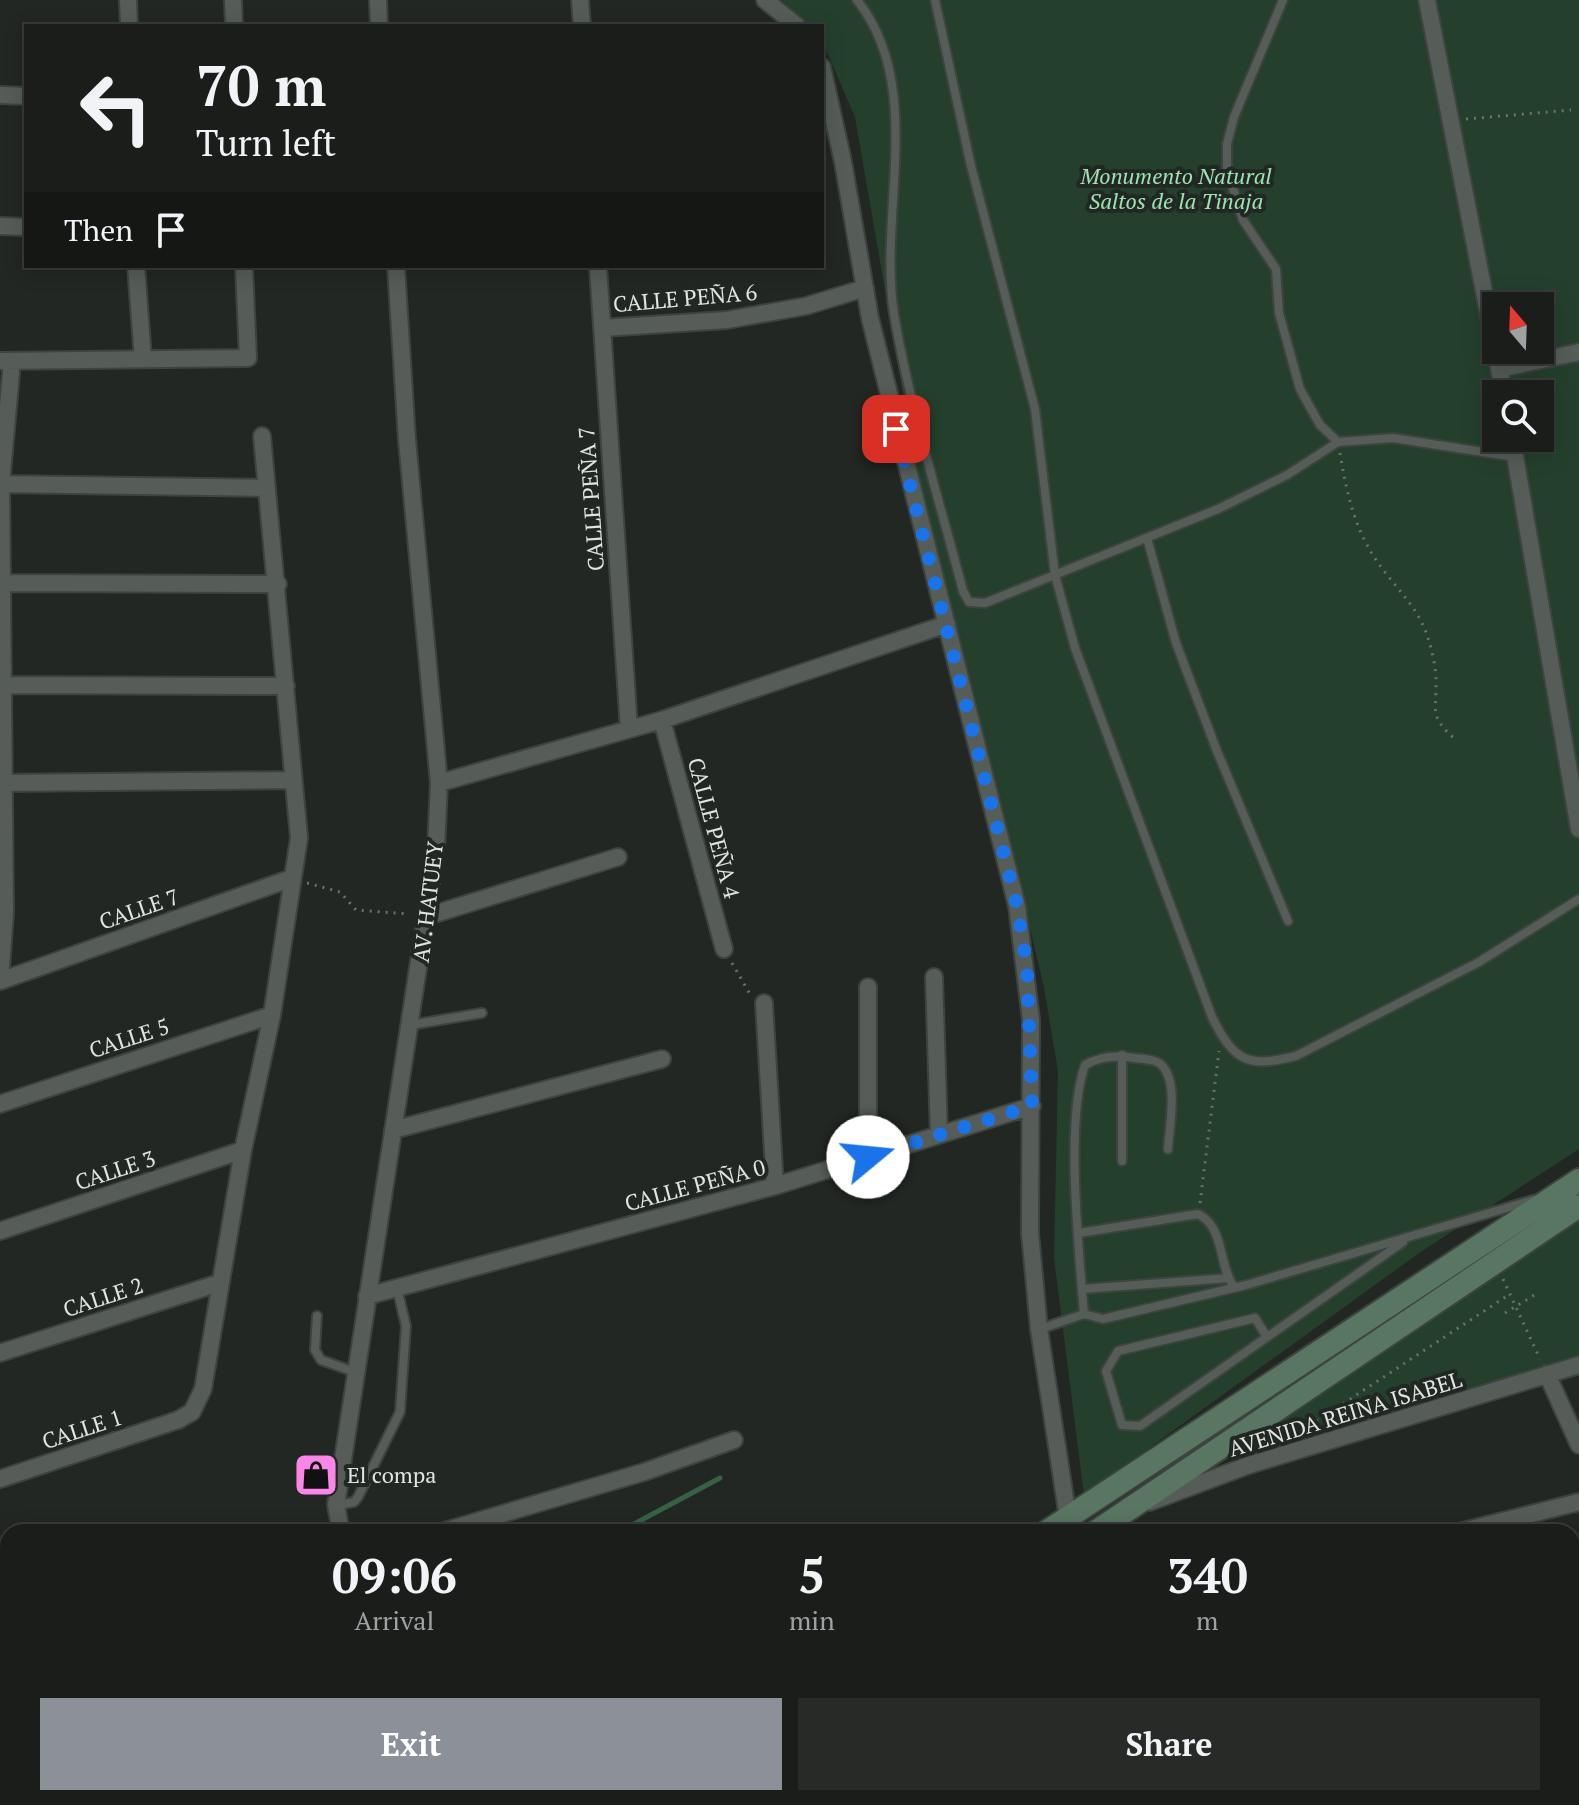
<!DOCTYPE html>
<meta charset="utf-8">
<style>
body{margin:0;font-family:"PT Serif",serif;background:#272a27;color:#f1f3f6;height:100vh;display:flex;flex-direction:column;font-size:30px;white-space:nowrap}
*{box-sizing:border-box;margin:0}
p{font-size:26px;color:#9fa2a2}
.icon{flex:none;width:44px;height:44px;fill:none;stroke:currentColor;stroke-width:2;stroke-linecap:round;stroke-linejoin:round}
.map{position:relative;flex:1;overflow:hidden}
.details{position:absolute;left:0px;top:1524px;width:1580px;height:282px;display:flex;flex-direction:column;background:#1a1d1a;border-radius:24px 24px 0 0;box-shadow:0 4px 20px #0003,0 0 0 2px #383b39}
.details>*{flex:none}
.hud{position:absolute;left:24px;top:24px;width:800px;height:244px;border-radius:0px;box-shadow:0 4px 20px #0003,0 0 0 2px #383b39;background:#1a1d1a;color:#f1f3f6;overflow:hidden}
.needle{width:52px;rotate:341deg}
.fabs{position:absolute;left:1482px;top:292px;display:grid;gap:16px}
.fabs a{display:grid;place-items:center;width:72px;height:72px;border-radius:0px;background:#1a1d1a;box-shadow:0 4px 20px #0003,0 0 0 2px #383b39;font-size:40px}
.pin{position:absolute;display:grid;place-items:center;width:68px;height:68px;color:#fff;margin:-34px;border-radius:16px;box-shadow:0 4px 12px #0006}
.me{position:absolute;width:88px;margin:-44px;rotate:73deg;stroke-linejoin:round;filter:drop-shadow(0 0 6px #0008)}
.turn{display:flex;align-items:center;gap:28px;height:168px;padding:0 40px;font-size:36px}
.turn .icon{width:104px;height:104px;stroke-width:2.5}
.turn b{display:block;font-size:56px;line-height:68px}
.then{display:flex;align-items:center;height:76px;padding:0 40px;background:#0003;gap:16px;font-size:30px}
.eta{display:flex;justify-content:space-evenly;align-items:center;height:136px;text-align:center}
.eta b{font-size:48px;font-weight:800;line-height:56px}
.action{display:flex;gap:16px;margin-top:auto;padding:16px 40px}
.action a{flex:1;height:92px;border-radius:0px;background:#8c9099;color:#fff;font-size:32px;font-weight:800;line-height:92px;text-align:center}
.action a+a{background:#272a27;color:#f1f3f6}
.map>svg:first-child{display:block}
.green{fill:#24402d;fill-rule:evenodd}
.lines{fill:none;stroke-linecap:round;stroke-linejoin:round}
.stream{stroke:#356244;stroke-width:5}
.service-casing{stroke:#3e433f;stroke-width:12}
.minor-casing{stroke:#3e433f;stroke-width:20}
.secondary-casing{stroke:#3e433f;stroke-width:26}
.path{stroke:#6c716d;stroke-width:3;stroke-dasharray:2 6;stroke-linecap:butt}
.service{stroke:#565d58;stroke-width:8}
.minor{stroke:#565d58;stroke-width:16}
.secondary{stroke:#587662;stroke-width:22}
.route{stroke:#1a73e8;stroke-width:14;stroke-dasharray:0 25.2}
.labels{text-anchor:middle;stroke-width:8;stroke-linejoin:round;paint-order:stroke}
.park-label{font-size:22px;font-style:italic;fill:#9be3b1;stroke:#222723}
.street-label{font-size:22px;fill:#e1e4e2;stroke:#222723}
.poi-label{font-size:22px;fill:#e1e4e2;stroke:#222723;text-anchor:start}
</style>
<div class="map">
<svg width="1579" height="1805" viewBox="0 0 1579 1805">
<rect width="100%" height="100%" fill="#222723"/>
<path class="green" d="M781,0H1579V1149L1422,1251L1084,1495L1054,1258L1058,1071L1044,987L974,694L919,486L855,117L822,41V26H810ZM1496,306H1540V350H1496ZM1496,394H1540V438H1496Z
M1579,1219V1357L1238,1459L1237,1450Z"/>
<g class="lines">
<path class="stream" d="M619,1532L720,1478
M183,1805L201,1798"/>
<g class="service-casing">
<path id="service" d="M857,0C926,87 878,212 894,314C910,408 939,499 963,591L969,602L985,603L1218,509L1287,475L1338,442L1393,438L1515,457
M935,0L971,166L1035,409L1055,575L1075,648L1212,1017C1234,1062 1248,1068 1296,1056L1479,962L1579,899
M1283,0L1234,117L1227,144V169L1243,220L1276,269L1279,313L1300,389L1320,425L1338,442
M1147,538L1176,643L1217,751L1288,921
M410,1025L482,1013
M1168,1149C1169,1127 1180,1078 1159,1063C1153,1059 1142,1059 1134,1058C1117,1055 1101,1056 1085,1065C1065,1120 1079,1252 1084,1314L1103,1319L1246,1285L1533,1200
M1122,1161V1055
M1079,1233L1198,1214C1225,1227 1218,1265 1234,1287
M1082,1289L1229,1278
M317,1316L315,1350L321,1360L355,1372
M1040,1329L1084,1314
M1267,1337L1255,1318L1118,1351L1106,1371L1122,1425L1140,1426L1403,1242
M337,1505L354,1502L358,1497L400,1412L406,1326L397,1288"/>
</g>
<g class="minor-casing">
<path id="minor" d="M128,0L129,26
M233,0L234,26
M378,0L379,26
M580,0L582,26
M765,0L797,26
M1427,0L1504,394
M822,67L843,162L870,318L1017,906L1031,1020L1030,1233L1039,1329L1068,1518L1074,1532
M0,95L26,96
M0,226L26,227
M136,266L143,359
M598,266L629,729
M602,328L727,320L806,306L865,288
M0,361L248,358L244,266
M1499,369L1579,352
M1512,438L1579,829
M1,484L267,488
M3,583L278,584
M2,685L286,686
M662,720L724,949
M4,783L292,780
M439,783L662,720L947,624
M428,916L618,857
M934,977L939,1135
M0,981L5,912L1,484L12,361
M0,981L292,878
M868,987V1157
M764,1003L775,1186
M0,1104L272,1015
M393,1130L662,1059
M0,1231L243,1150
M367,1296L775,1186L1032,1106
M0,1353L219,1283
M1547,1374L1579,1445
M0,1479L178,1420L192,1412L203,1389L243,1150L272,1015L299,838L262,436
M1150,1502L1249,1465L1579,1365
M341,1532L336,1505L436,850L439,783L407,440L396,266
M441,1532L644,1472L734,1440
M1459,1532L1579,1502
M0,1607L8,1604
M1572,1640L1579,1639
M0,1750L8,1748
M630,1798L632,1805
M1150,1798L1152,1805
M346,1805L359,1798
M886,1805L917,1798"/>
</g>
<g class="secondary-casing">
<path id="secondary" d="M1046,1532L1579,1180
M1095,1532L1579,1206
M444,1798L447,1805
M473,1798L476,1805"/>
</g>
<path class="path" d="M1466,119L1571,110
M1340,453C1347,495 1355,532 1381,567C1398,590 1419,609 1428,638C1432,650 1436,668 1436,680C1437,710 1428,716 1455,739
M307,883L340,892L356,910L409,914
M732,963L750,994
M1200,1203L1219,1051
M1503,1279L1540,1359
M1505,1313L1536,1294
M1303,1430L1510,1294"/>
<use href="#service" class="service"/>
<use href="#minor" class="minor"/>
<use href="#secondary" class="secondary"/>
</g>
<g class="lines">
<path class="route" d="M868,1157L1032,1106L1027,968L1017,906L896,429"/>
</g>
<defs>
<g id="shop-square" transform="scale(2.3)"><rect x="-9" y="-9" width="18" height="18" rx="4" fill="#fa87e7" stroke="#222723"/><path d="M-5-2.5h2.3a2.7 3.5 0 0 1 5.4 0H5L5.5 6h-11ZM-1.5-2.5h3a1.5 2.3 0 0 0-3 0Z" fill="#111"/></g>
</defs>
<g fill-rule="evenodd">
<use href="#shop-square" x="316" y="1475"/>
</g>
<g class="labels">
<g class="park-label">
<text x="1176" y="184">Monumento Natural<tspan x="1176" dy="25">Saltos de la Tinaja</tspan></text>
</g>
<g class="street-label">
<text transform="translate(685 298) rotate(-5)" y="8">CALLE PEÑA 6</text>
<text transform="translate(591 499) rotate(-94)" y="8">CALLE PEÑA 7</text>
<text transform="translate(714 828) rotate(75)" y="8">CALLE PEÑA 4</text>
<text transform="translate(428 902) rotate(-83)" y="8">AV. HATUEY</text>
<text transform="translate(139 909) rotate(-19)" y="8">CALLE 7</text>
<text transform="translate(129 1038) rotate(-18)" y="8">CALLE 5</text>
<text transform="translate(115 1170) rotate(-18)" y="8">CALLE 3</text>
<text transform="translate(695 1185) rotate(-15)" y="8">CALLE PEÑA 0</text>
<text transform="translate(103 1297) rotate(-18)" y="8">CALLE 2</text>
<text transform="translate(1345 1414) rotate(-17)" y="8">AVENIDA REINA ISABEL</text>
<text transform="translate(82 1429) rotate(-18)" y="8">CALLE 1</text>
</g>
<g class="poi-label">
<text x="347" y="1483">El compa</text>
</g>
</g>
</svg>
<div class="fabs">
<a><svg class="needle" viewBox="-14 -14 28 28"><path d="M0-13l5 13h-10z" fill="#e53935"/><path d="M0 13l5-13h-10z" fill="#9fa2a2"/></svg></a>
<a><svg class="icon" aria-label="search" viewBox="0 0 24 24"><circle cx="10" cy="10" r="6"/><path d="M15 15l6 6"/></svg></a>
</div>
<div class="pin" style="left:896px;top:429px;background:#d93025"><svg class="icon" aria-label="arrive" viewBox="0 0 24 24"><path d="M6 21V4h12l-3 4 3 4H6"/></svg></div>
<svg class="me" style="left:868px;top:1157px" viewBox="-20 -20 40 40"><circle r="19" fill="#fff"/><path d="M0-13L10 11 0 6-10 11z" fill="#1a73e8"/></svg>
<div class="hud">
<div class="turn"><svg class="icon" aria-label="left" viewBox="0 0 24 24"><path d="M17 20v-9H6M10 6l-5 5 5 5"/></svg><div><b>70 m</b>Turn left</div></div>
<div class="then">Then<svg class="icon" aria-label="arrive" viewBox="0 0 24 24"><path d="M6 21V4h12l-3 4 3 4H6"/></svg></div>
</div>
<section class="details">
<div class="eta">
<div><b>09:06</b><p>Arrival</p></div>
<div><b>5</b><p>min</p></div>
<div><b>340</b><p>m</p></div>
</div>
<div class="action"><a>Exit</a><a>Share</a></div>
</section>
</div>
